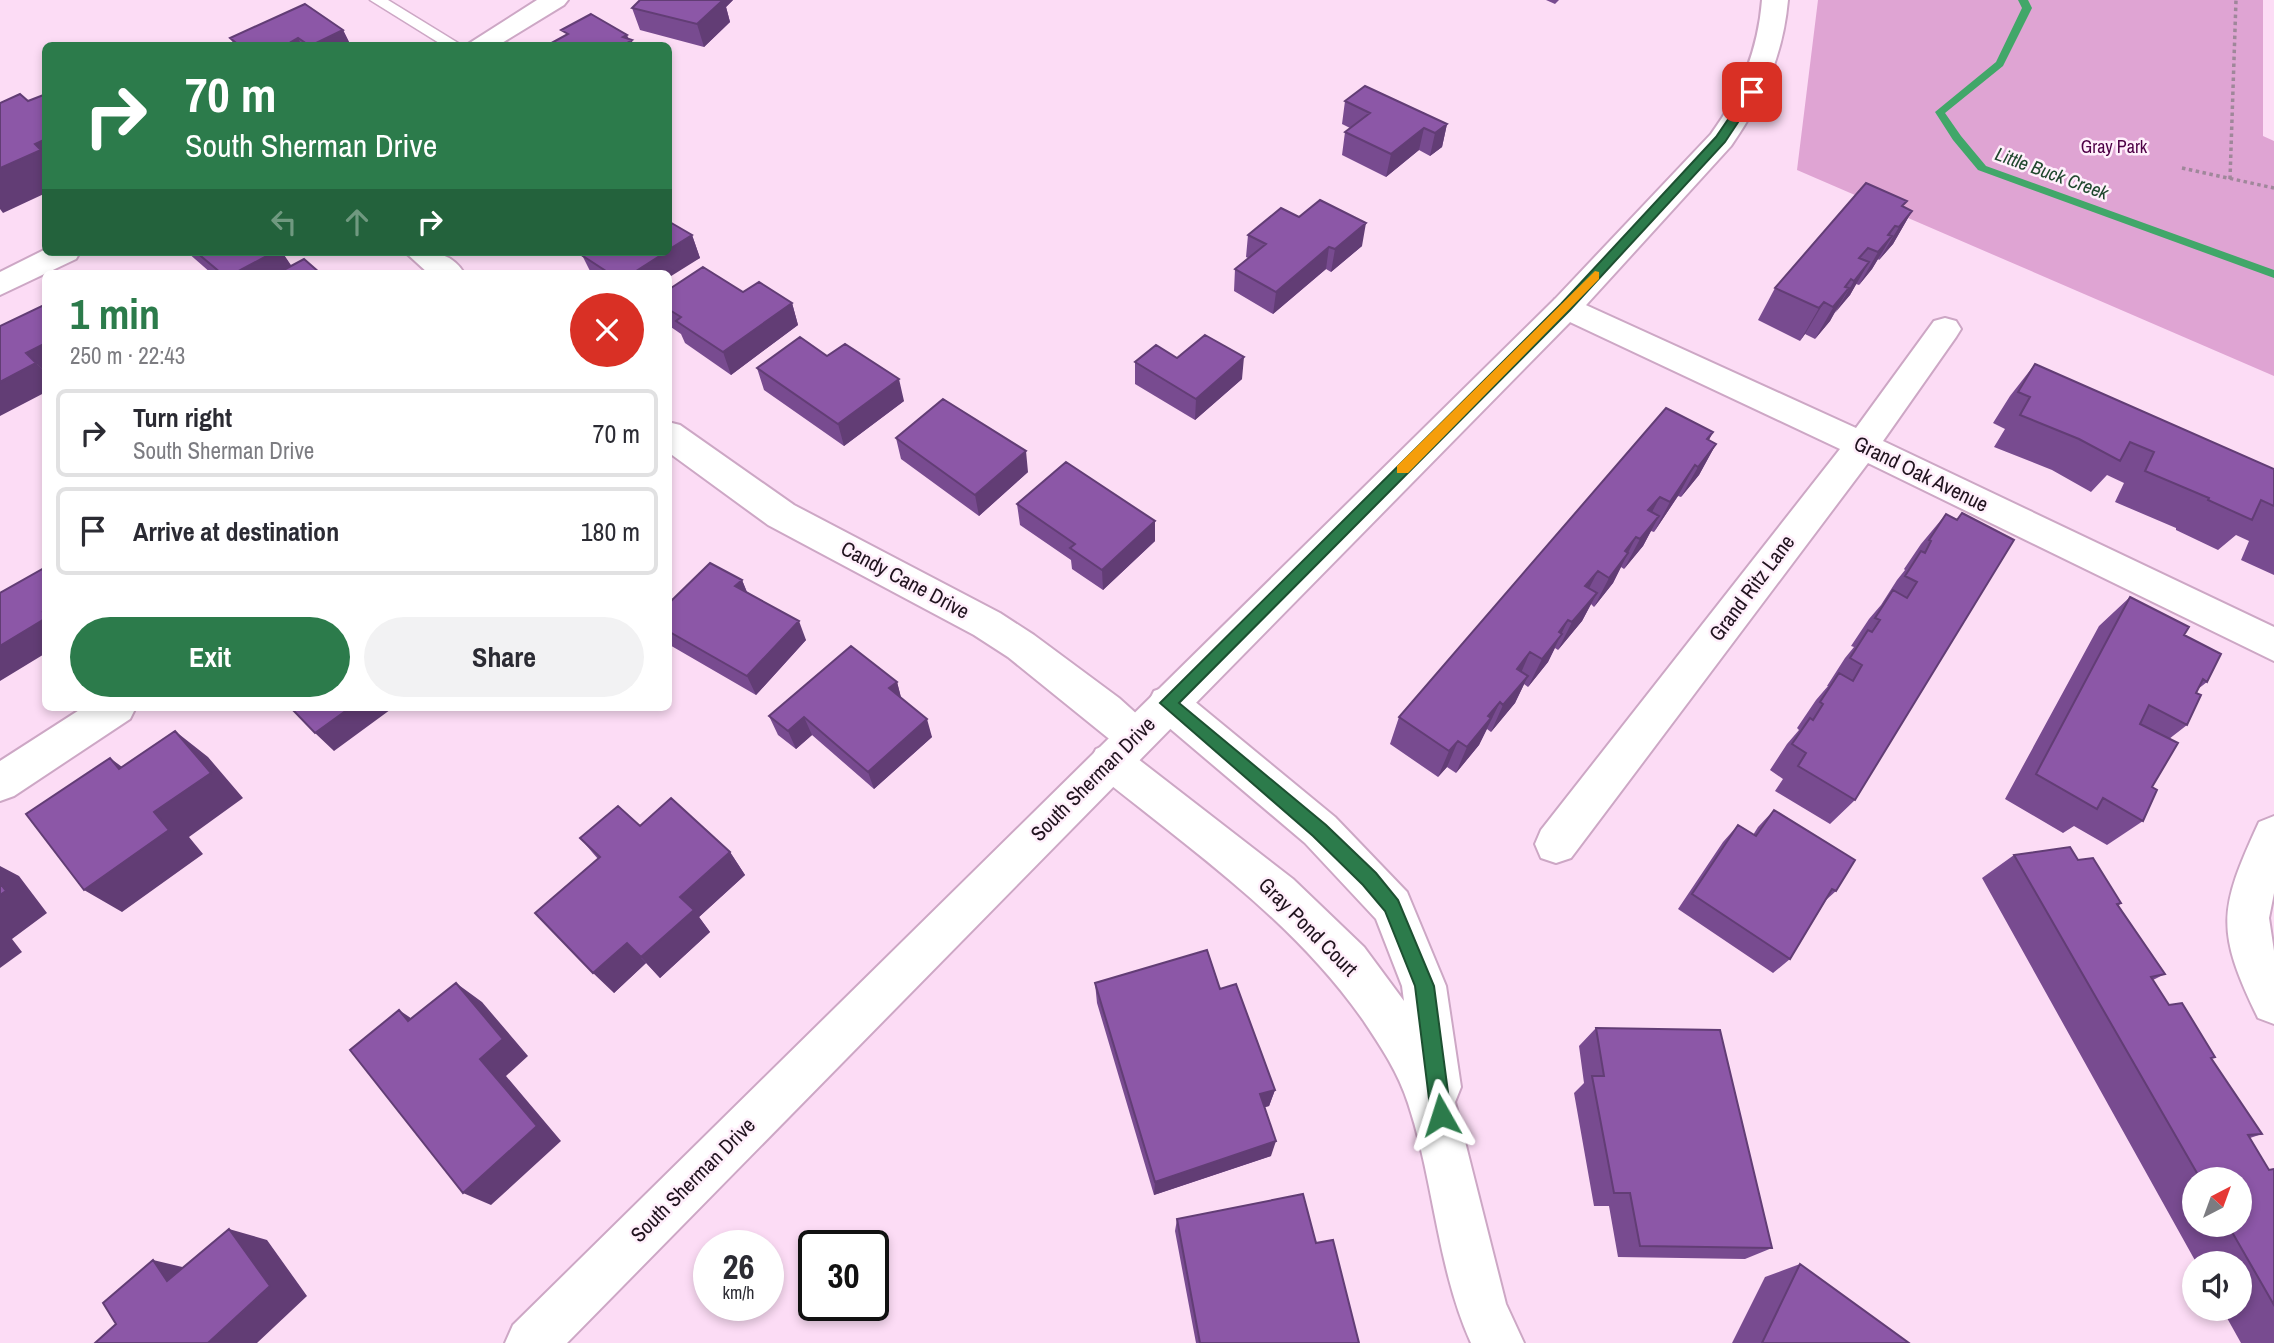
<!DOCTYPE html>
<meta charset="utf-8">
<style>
body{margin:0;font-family:"Archivo Narrow",sans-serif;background:#f2f2f3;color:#2b2b33;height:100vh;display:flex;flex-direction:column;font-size:26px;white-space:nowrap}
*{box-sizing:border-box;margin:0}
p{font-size:23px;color:#7c7c81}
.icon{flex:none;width:38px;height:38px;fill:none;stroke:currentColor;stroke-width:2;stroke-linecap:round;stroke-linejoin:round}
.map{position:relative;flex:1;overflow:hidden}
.side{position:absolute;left:42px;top:270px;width:630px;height:441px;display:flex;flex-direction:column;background:#fff;border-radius:10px;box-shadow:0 4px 10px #0003}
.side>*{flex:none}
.top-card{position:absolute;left:42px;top:42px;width:630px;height:214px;border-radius:10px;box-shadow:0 4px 10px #0003;background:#2c7b4b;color:#fff;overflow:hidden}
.needle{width:46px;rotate:41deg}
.buttons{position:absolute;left:2182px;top:1167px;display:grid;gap:14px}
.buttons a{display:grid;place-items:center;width:70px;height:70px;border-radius:50%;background:#fff;box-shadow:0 4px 10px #0003;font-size:35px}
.speed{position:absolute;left:693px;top:1230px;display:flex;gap:14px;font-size:35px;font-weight:700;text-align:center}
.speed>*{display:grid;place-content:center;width:91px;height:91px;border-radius:50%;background:#fff;box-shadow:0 4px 10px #0003;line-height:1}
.speed small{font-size:18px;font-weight:400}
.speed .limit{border:4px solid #111;border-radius:10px;background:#fff;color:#111}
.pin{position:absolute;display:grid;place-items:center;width:60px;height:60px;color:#fff;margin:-30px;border-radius:14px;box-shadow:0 4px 10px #0006}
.me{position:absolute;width:77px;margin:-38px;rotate:354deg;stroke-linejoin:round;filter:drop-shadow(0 0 5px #0008)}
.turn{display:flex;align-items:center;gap:24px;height:147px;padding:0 28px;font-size:32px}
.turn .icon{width:91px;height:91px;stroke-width:2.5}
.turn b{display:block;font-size:49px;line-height:60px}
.lanes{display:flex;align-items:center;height:66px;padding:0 28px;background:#0003;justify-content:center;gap:35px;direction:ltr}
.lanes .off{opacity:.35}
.round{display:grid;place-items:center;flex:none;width:74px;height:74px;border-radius:37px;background:#f2f2f3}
.summary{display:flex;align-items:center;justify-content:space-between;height:119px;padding:0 28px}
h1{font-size:42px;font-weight:800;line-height:52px;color:#2c7b4b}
.cta{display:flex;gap:14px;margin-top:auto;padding:14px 28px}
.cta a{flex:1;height:80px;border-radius:42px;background:#2c7b4b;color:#fff;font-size:28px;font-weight:800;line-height:80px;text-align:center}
.cta a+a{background:#f2f2f3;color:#2b2b33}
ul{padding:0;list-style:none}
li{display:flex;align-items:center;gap:21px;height:88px;margin:0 14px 10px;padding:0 14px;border:4px solid #e1e1e2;border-radius:10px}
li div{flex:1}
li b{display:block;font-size:26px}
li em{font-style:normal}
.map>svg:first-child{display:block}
.green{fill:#dfa4d3}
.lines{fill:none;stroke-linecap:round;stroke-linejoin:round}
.stream{fill:#41a769;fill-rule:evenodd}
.lane-casing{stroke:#cda7c5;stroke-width:3}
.street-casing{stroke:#cda7c5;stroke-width:4}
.secondary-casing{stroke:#cda7c5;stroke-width:4}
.path{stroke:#9f879a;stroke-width:3.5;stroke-dasharray:3.5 3.5;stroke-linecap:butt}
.lane{fill:#fff;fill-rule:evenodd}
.street{fill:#fff;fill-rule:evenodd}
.secondary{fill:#fff;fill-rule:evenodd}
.wall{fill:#784b90;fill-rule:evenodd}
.shaded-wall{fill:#623d75}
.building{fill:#8c57a7;stroke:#623d75;stroke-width:2}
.route{fill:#2c7b4b;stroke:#1d5031;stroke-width:2}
.slow{fill:#f59e0b}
.labels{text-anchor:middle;stroke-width:5;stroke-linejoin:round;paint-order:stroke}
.far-park-label{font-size:18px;fill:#4e0146;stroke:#ffeffb}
.far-water-label{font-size:19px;font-style:italic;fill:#1f472d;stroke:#ffeffb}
.street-label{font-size:21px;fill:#20131e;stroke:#ffeffb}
</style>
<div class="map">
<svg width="2274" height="1343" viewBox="0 0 2274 1343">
<rect width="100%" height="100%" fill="#fcdcf5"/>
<path class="green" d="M1818,0H2263V136L2274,141V376L1797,170Z"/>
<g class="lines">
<path class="stream" d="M2018,0H2028L2032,8L2003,66L1945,113L1961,136L1986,166L2274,270V278L1978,170L1953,140L1935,112L1996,62L2022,8Z"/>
<g class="lane-casing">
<path id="lane" d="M370,0H388L463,46H444Z"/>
</g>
<g class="street-casing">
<path id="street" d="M537,0H568L564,5L497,46H465Z
M46,249V252H80L76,259L0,295V272Z
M405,252C429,252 450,250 464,273H428Z
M1566,296L1856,428L1934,321L1945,318L1956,321L1961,329L1956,337L1883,441L2274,627V661L1868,463L1571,858L1556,863L1541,858L1535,844L1541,830L1840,449L1555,315L1550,307L1555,299Z
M668,422L680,425L794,505L1000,613L1034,635L1119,698L1149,725L1155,737L1149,749L1135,754L1129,752L1293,879L1364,947L1404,1001L1402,986L1376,919L1305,843L1154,715L1148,703L1154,691L1168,686L1182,691L1335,817L1407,892L1446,986L1461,1087L1455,1102L1506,1304L1524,1343H1471C1437,1268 1434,1181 1408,1103C1398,1072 1381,1047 1363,1020C1292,919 1191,850 1096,773L1090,761L1096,749L1110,743L1118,746L1008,657L974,635L768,525L668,452Z
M84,707H136L130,719L14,796L0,801V761Z
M2274,816V893L2269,918L2274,951V1024L2258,1018C2215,930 2219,909 2259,822Z"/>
</g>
<g class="secondary-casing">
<path id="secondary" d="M1762,0H1788C1783,56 1763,100 1731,146L1577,315L567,1343H505L513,1325L1555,299L1711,134C1741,93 1758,50 1762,0Z"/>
</g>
<path class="path" d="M2182,168L2274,188
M2230,179L2236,0"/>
<use href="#lane" class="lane"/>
<use href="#street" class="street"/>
<use href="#secondary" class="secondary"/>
</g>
<path class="wall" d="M640,0H733L726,7L730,22L704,47L640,30L632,8Z
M1546,0H1559L1555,4Z
M343,30L351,46H235L230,38Z
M1345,101L1447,124L1442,147L1430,156L1419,150L1386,177L1342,155L1345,132L1350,128L1342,124Z
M1903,207L1912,211L1893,244L1879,260L1878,259L1872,269L1859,285L1856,284L1850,295L1834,313L1830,321L1815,339L1805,334L1800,341L1758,320L1775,288Z
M1299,217L1362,246L1331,272L1326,269L1273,314L1234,291L1235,269L1248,258L1246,257L1248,235Z
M692,235L700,258L668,273H591L583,257L577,252H668Z
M187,252H282L291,266L320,273H211Z
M668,290L743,292L792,303L798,325L731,375L685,343L681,334L668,325Z
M827,356L904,401L844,446L764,390L757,368Z
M1177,358L1242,379L1195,420L1135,384V362Z
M2035,364L2274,469V575L2241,560L2249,541L2236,535L2218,550L2176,530V528L2115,502L2124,483L2107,475L2091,492L2052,470L1994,447L2005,429L1993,423L2010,396Z
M1713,432L1709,440L1716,444L1699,475L1681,497L1678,496L1654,532L1651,531L1643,546L1624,569L1621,567L1613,583L1594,607L1591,604L1582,621L1558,650L1555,648L1548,662L1528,687L1524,684L1515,703L1491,732L1487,729L1479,745L1456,773L1447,767L1438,777L1390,744L1399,717Z
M896,438L1028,472L979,516L901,459Z
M1017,504L1155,521V541L1103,590L1072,569L1071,560L1020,525Z
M1962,513L1855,800L1830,824L1775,791L1783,779L1770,770L1787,744L1799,730L1797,728L1816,700L1828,686H1827L1845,658L1854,647L1851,646L1869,619L1881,605L1897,580L1905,570L1904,569L1921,544L1946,514L1957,519Z
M742,580L747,592L806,640L756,695L668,644V604Z
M2130,597L2184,635L2207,682L2198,689L2196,693L2187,725L2169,739L2152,787L2143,821L2107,845L2074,826L2063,833L2005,799L2099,626Z
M897,682L901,698L932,737L874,789L812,735L796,749L778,735L769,716Z
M1774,810L1836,891L1826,900L1790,959L1773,973L1678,909L1723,842L1738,825L1753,835L1758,827Z
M640,826L730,852L745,875L699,917L710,932L660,978L646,963L614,993L598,859L580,838Z
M2014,855L2078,860L2121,903L2118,906L2165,974L2153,980L2169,1005L2215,1057L2211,1059L2262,1134L2250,1138L2269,1170L2274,1169V1343H2241L2222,1309H2240V1264H2197L1982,878ZM2194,1180H2240V1225H2194Z
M1095,983L1220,989L1275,1090L1269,1106L1265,1107L1271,1156L1154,1195L1097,1003Z
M1596,1028L1772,1248L1745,1259L1618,1257L1609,1206H1594L1574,1093L1584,1083L1579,1046Z
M1177,1219L1316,1243L1359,1343H1196L1175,1231Z
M1800,1264L1909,1343H1732L1765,1277Z"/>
<path class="shaded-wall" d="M709,0H733L726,7L730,22L704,47L697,24Z
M343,30L351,46H310Z
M627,35L630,42L632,40L633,46H622L623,37Z
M298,38L302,46H284Z
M1447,124L1442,147L1430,156L1435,133Z
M1424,128L1419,150L1386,177L1391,154Z
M46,139V193L3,213L0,209V168L35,144Z
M1912,211L1893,244L1879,260L1899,227Z
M1366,223L1362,246L1331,272L1335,249Z
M1895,226L1882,248L1892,236L1872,269L1859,285L1888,235Z
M692,235L700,258L668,278V273H633L666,252H668V250Z
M1329,247L1326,269L1273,314L1276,292Z
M274,252H282L295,271L292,273H235Z
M1869,262L1850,295L1835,313L1854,281Z
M1851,279L1838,301L1849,288L1830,321L1815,339L1845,287Z
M1824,302L1805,334L1800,341L1819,308Z
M792,303L798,325L731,375L723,352Z
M46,343V373L26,353Z
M1244,357L1242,379L1195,420L1196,399Z
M36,363L46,373V392L0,416V382Z
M899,379L904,401L844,446L838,424Z
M1713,432L1678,496L1654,532L1670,502L1707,439Z
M1716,444L1699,475L1681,497L1698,467Z
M1026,451L1028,472L979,516L975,495Z
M1660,497L1644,527L1648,510Z
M1659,516L1643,546L1624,569L1640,539Z
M1155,521V541L1103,590L1102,570Z
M1636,537L1613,583L1594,607L1609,578L1625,551Z
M1598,571L1583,600L1585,586Z
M742,580L750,600L735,586Z
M1597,593L1582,621L1558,650L1572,622Z
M46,618V653L0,681V646Z
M1568,620L1548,662L1528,687L1542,659L1559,632Z
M799,621L806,640L756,695L747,676Z
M1530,652L1518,680L1517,669Z
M1528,676L1515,703L1491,732L1503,705Z
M897,682L902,701L889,688Z
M1500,702L1479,745L1456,773L1467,747L1488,716Z
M351,707H394L334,751L315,733Z
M804,717L812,735L796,749L788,731Z
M927,719L932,737L874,789L868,772Z
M175,731L208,757L243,798L189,837L203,854L122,912L84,890L154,812Z
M1458,741L1447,767L1438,777L1449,751Z
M110,758L145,784L119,769Z
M730,852L745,875L699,917L710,932L660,978L641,957L680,897Z
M0,866L19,876L47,913L12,939L22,952L0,968Z
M627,943L646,963L614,993L593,973Z
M456,983L482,1002L528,1056L506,1076L561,1141L491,1205L463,1193L480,1059Z
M399,1010L427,1029L408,1021Z
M1275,1090L1269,1106L1255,1110L1260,1094Z
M1276,1141L1271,1156L1154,1195L1155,1182Z
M229,1229L267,1240L307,1296L257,1343H208Z
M153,1260L195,1270L167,1281Z"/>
<path class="building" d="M640,0H723L697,24L632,8Z
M305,4L343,30L310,46L298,38L284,46H240L230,38Z
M591,14L627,35L623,37L632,40L622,46H546L568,34L561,30Z
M1365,86L1447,124L1435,133L1424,128L1391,154L1345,132L1370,113L1345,101Z
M20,94L28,101L46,94V139L35,144L41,150L0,168V103Z
M1866,183L1907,201L1902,206L1912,211L1899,227L1895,226L1888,235L1892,236L1878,252L1868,248L1859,258L1869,262L1854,281L1851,279L1845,287L1849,288L1833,307L1824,302L1819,308L1775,288Z
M1320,200L1366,223L1335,249L1329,247L1276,292L1235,269L1266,244L1248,235L1281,208L1299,217Z
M668,221L692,235L668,250Z
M196,252H274L235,273H221Z
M589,252H666L633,273H609L583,256Z
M304,259L320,273H278Z
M703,267L743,292L759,282L792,303L723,352L676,321L681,317L668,309V290Z
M46,304V343L26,353L36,363L0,382V326Z
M1205,335L1244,357L1196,399L1135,362L1156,345L1177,358Z
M800,337L827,356L845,344L899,379L838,424L757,368Z
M2035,364L2274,469V506L2261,500L2252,520L2208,500L2209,498L2145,471L2154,452L2130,442L2120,461L2079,439L2020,415L2030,397L2018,392Z
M943,399L1026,451L975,495L896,438Z
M1666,408L1713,432L1707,439L1716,444L1698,467L1695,465L1670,502L1660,497L1648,510L1659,516L1640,539L1636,537L1625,551L1628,553L1609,578L1598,571L1585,586L1597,593L1572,622L1568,620L1559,632L1562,634L1542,659L1530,652L1517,669L1528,676L1503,705L1500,702L1488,716L1491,718L1467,747L1458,741L1449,751L1399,717Z
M1066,462L1155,521L1102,570L1070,548L1075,544L1017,504Z
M1962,513L2014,540L1855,800L1798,766L1806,753L1792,744L1810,718L1813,720L1823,704L1820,702L1839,673L1853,681L1862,665L1850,658L1868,630L1872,632L1880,620L1875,618L1893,590L1907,598L1917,582L1905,576L1921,551L1925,553L1931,541L1929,540L1946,514L1957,520Z
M710,563L742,580L735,586L799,621L747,676L668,631V604Z
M46,567V610L43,612L46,615V618L0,646V593Z
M2130,597L2189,627L2184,635L2221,654L2207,682L2203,679L2196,693L2201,695L2187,725L2149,705L2140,724L2178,743L2152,787L2157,790L2143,821L2103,798L2097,809L2036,774Z
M851,646L897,682L889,688L927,719L868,772L804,717L788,731L769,716Z
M290,707H351L315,733Z
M175,731L211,773L154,812L169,830L84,890L26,814L110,758L119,769Z
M671,798L730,852L680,897L694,910L641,957L627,943L593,973L535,913L600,857L580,838L618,806L640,826Z
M1774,810L1855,860L1836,891L1832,889L1790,959L1692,894L1738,825L1756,836Z
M2070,847L2078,860L2093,858L2121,903L2117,904L2165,974L2151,977L2169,1005L2182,1003L2215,1057L2211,1058L2262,1134L2248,1135L2269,1170L2274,1169V1305L2228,1225H2240V1180H2201L2014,855Z
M0,883L6,891L0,895Z
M1207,950L1220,989L1236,984L1275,1090L1260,1094L1276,1141L1155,1182L1095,983Z
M456,983L503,1039L480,1059L537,1126L463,1193L350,1050L399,1010L408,1021Z
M1596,1028L1720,1030L1772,1248L1640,1246L1630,1193H1614L1592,1076H1604Z
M1303,1194L1316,1243L1333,1240L1359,1343H1200L1177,1219Z
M229,1229L270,1286L208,1343H95L116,1324L103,1303L153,1260L167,1281Z
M1800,1264L1909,1343H1762Z"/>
<path class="route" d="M1748,90L1758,92L1725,142L1570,310L1179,703L1326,825L1376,873L1398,900L1434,986L1451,1115L1448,1122L1441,1125L1434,1122L1431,1115L1415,986L1385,911L1363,885L1313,836L1160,703L1561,304L1716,137Z"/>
<path class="slow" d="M1595,271L1599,272V279L1408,473H1397V466Z"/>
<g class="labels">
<g class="far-park-label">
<text x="2114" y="153">Gray Park</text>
</g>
<g class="far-water-label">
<text transform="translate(2052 173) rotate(20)" y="7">Little Buck Creek</text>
</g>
<g class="street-label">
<text transform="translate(1921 474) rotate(26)" y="7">Grand Oak Avenue</text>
<text transform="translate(905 580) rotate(28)" y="7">Candy Cane Drive</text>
<text transform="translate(1752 588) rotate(-53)" y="7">Grand Ritz Lane</text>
<text transform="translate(1093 779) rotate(-45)" y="7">South Sherman Drive</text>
<text transform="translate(1308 927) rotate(45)" y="7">Gray Pond Court</text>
<text transform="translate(693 1180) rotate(-45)" y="7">South Sherman Drive</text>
</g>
</g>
</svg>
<div class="buttons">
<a><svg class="needle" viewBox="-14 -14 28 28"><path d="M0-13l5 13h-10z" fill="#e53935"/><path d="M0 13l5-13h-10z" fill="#7c7c81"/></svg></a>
<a><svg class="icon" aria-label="sound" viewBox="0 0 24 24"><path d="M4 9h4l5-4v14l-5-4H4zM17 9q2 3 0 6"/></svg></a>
</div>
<div class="speed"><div>26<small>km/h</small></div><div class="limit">30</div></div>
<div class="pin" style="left:1752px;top:92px;background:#d93025"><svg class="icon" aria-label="arrive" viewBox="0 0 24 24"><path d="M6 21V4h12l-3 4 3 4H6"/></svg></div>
<svg class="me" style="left:1441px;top:1115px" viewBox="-20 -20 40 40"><path d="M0-17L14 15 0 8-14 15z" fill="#2c7b4b" stroke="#fff" stroke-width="4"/></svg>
<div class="top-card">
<div class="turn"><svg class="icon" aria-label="right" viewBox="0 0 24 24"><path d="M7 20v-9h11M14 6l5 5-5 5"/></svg><div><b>70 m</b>South Sherman Drive</div></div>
<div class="lanes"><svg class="icon off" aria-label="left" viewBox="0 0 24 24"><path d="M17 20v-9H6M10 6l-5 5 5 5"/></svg><svg class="icon off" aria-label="ahead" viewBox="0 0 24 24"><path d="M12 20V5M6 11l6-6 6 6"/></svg><svg class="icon" aria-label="right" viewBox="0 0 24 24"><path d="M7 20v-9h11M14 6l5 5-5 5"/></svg></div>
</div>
<section class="side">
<div class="summary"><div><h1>1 min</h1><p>250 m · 22:43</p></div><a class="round" style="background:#d93025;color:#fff"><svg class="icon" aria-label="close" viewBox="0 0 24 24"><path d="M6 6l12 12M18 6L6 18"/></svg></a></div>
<ul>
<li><svg class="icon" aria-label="right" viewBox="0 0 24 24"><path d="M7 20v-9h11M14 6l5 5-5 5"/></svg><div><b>Turn right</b><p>South Sherman Drive</p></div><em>70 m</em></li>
<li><svg class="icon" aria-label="arrive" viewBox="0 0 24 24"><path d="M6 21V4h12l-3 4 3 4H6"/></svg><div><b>Arrive at destination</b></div><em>180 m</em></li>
</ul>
<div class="cta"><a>Exit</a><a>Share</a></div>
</section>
</div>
